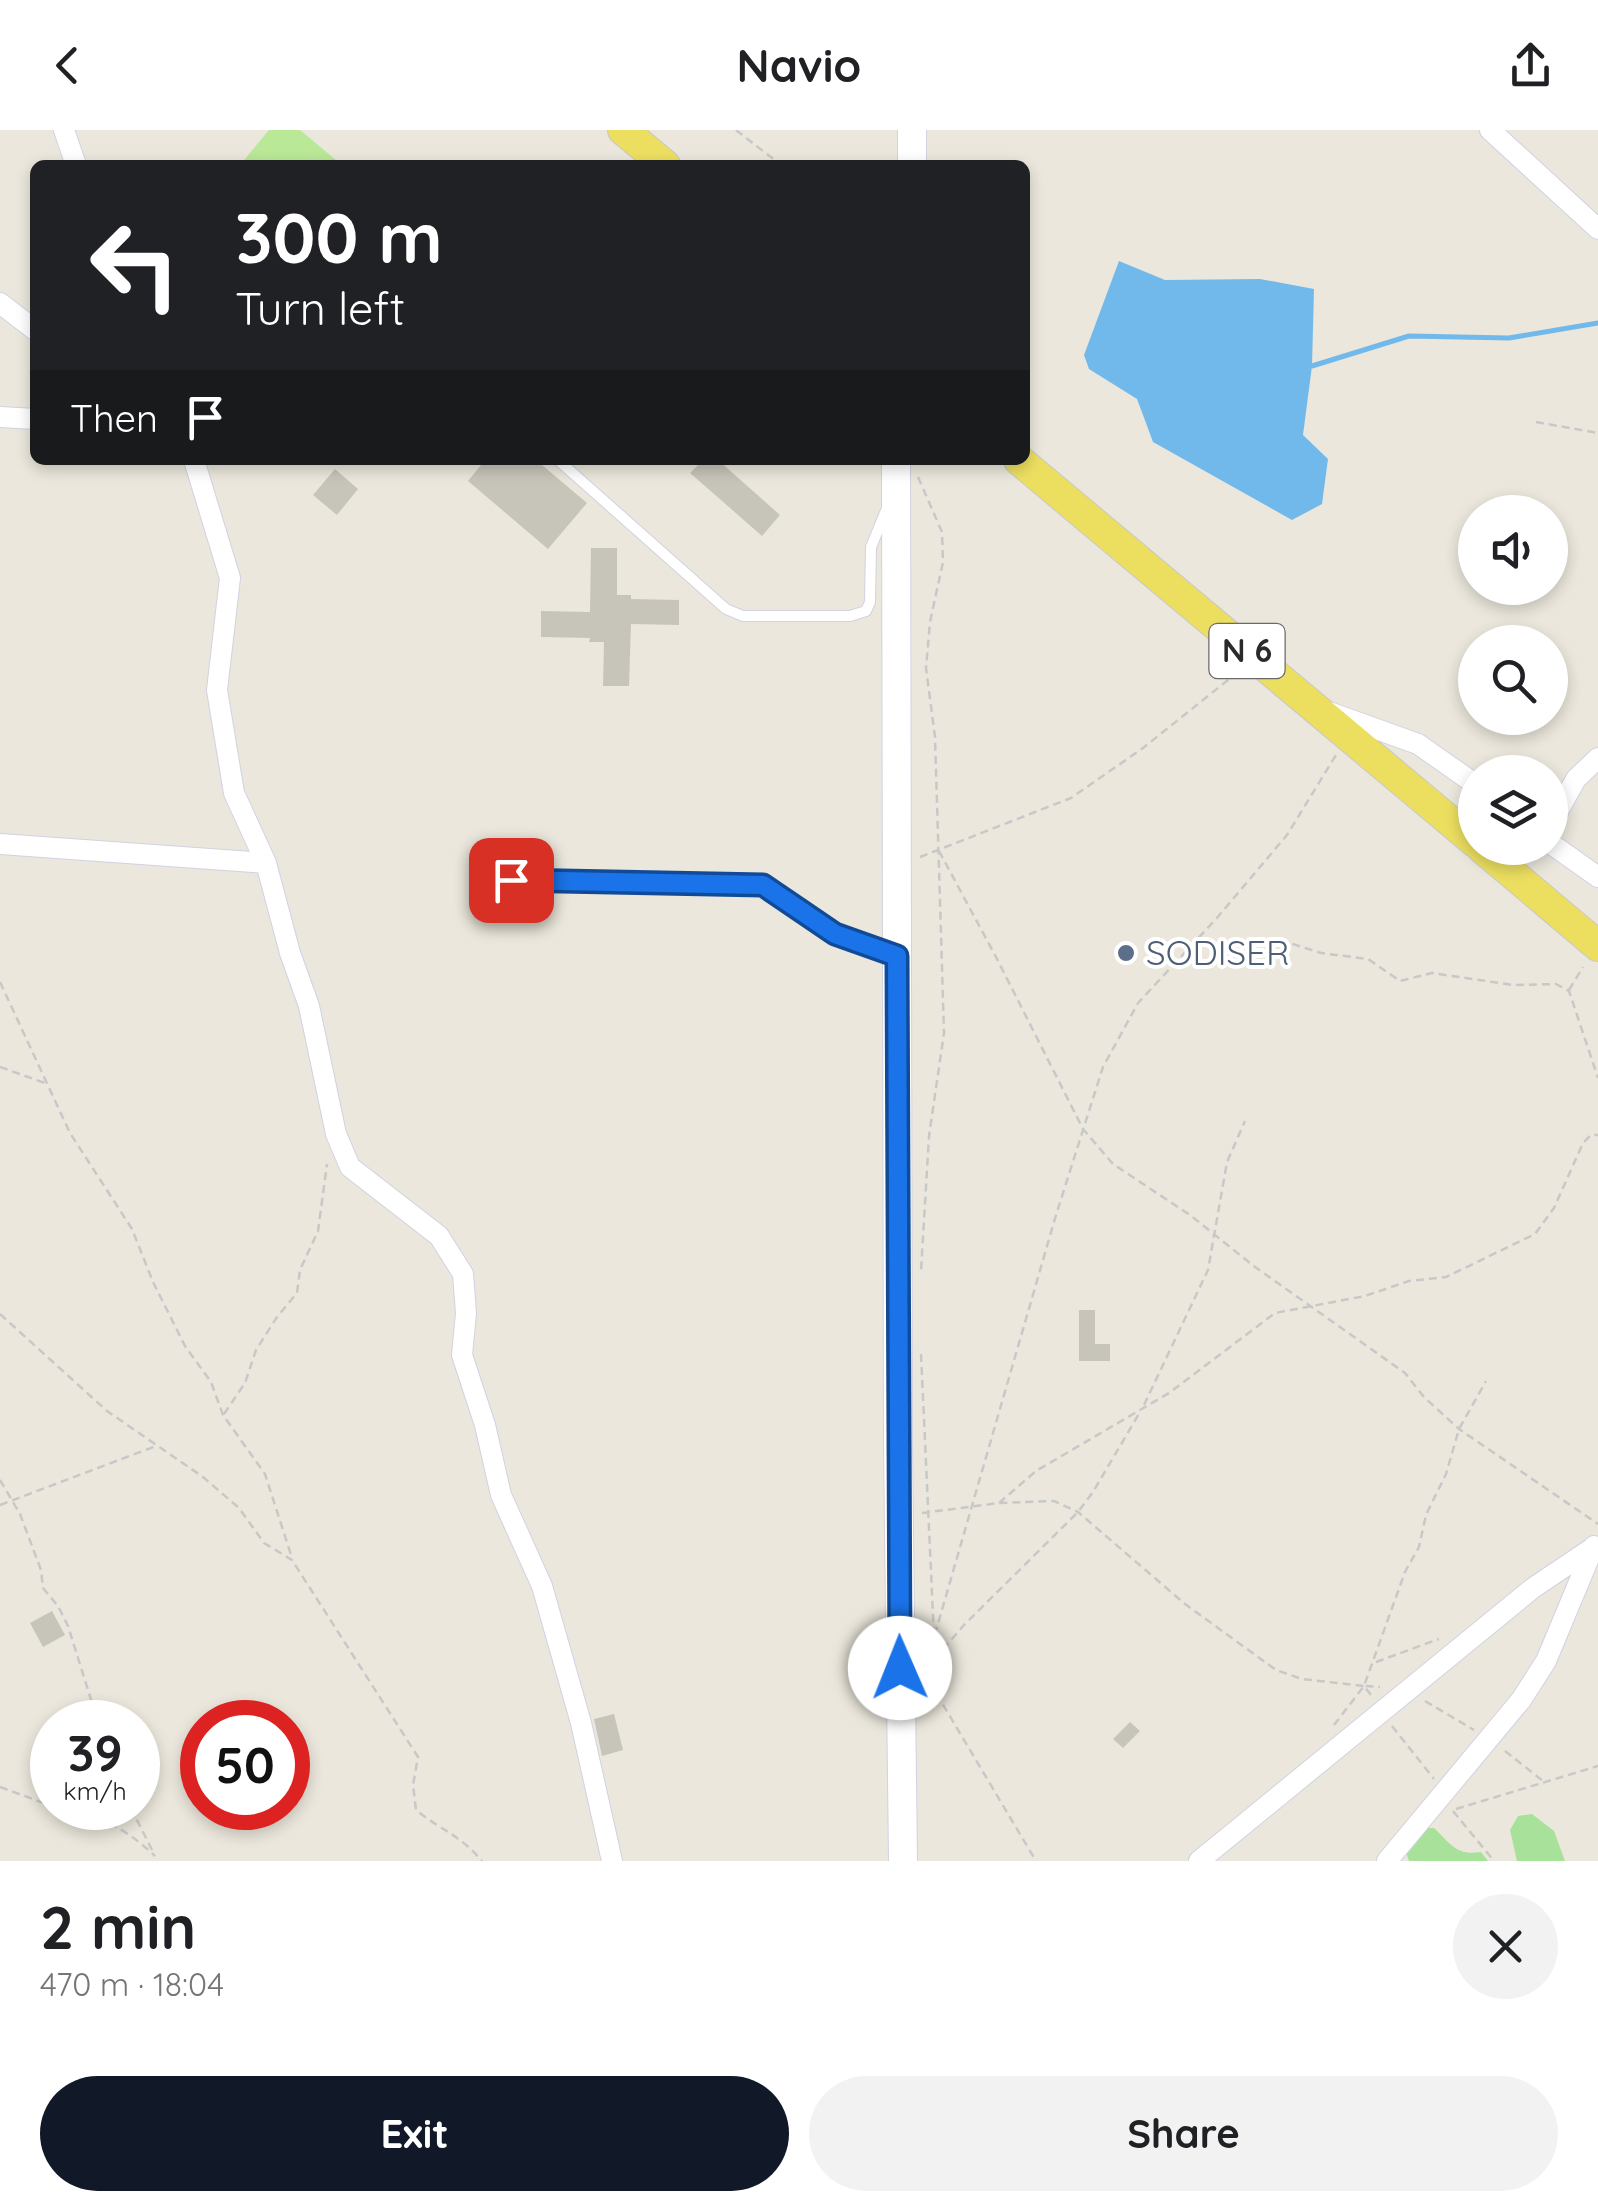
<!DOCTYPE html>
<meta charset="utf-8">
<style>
body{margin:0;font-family:Quicksand,sans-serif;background:#f2f2f2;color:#202124;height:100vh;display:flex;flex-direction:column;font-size:38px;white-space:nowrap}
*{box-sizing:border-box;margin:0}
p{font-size:32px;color:#757577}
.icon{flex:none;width:55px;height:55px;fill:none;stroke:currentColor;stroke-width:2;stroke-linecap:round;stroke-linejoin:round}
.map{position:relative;height:1731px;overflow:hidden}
.panel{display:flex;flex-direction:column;background:#fff;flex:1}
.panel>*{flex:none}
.top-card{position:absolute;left:30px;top:30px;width:1000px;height:305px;border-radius:15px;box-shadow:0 5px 15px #0003;background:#202124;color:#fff;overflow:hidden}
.fabs{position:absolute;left:1458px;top:365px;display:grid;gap:20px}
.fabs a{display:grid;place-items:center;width:110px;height:110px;border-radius:50%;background:#fff;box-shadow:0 5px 15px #0003;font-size:50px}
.speed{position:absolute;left:30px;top:1570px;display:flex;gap:20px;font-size:50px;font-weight:700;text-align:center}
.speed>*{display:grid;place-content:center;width:130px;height:130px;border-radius:50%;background:#fff;box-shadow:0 5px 15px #0003;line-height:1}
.speed small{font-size:25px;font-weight:400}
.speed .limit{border:15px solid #d22;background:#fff;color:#111}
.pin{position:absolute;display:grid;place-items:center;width:85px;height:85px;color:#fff;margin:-42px;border-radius:20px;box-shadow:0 5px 15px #0006}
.me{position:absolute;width:110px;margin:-55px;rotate:359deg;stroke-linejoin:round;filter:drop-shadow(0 0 8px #0008)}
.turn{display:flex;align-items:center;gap:35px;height:210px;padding:0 40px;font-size:45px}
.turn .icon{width:130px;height:130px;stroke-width:2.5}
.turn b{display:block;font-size:70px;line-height:85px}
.then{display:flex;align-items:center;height:95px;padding:0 40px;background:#0003;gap:20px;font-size:38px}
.round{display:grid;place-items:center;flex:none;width:105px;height:105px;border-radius:52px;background:#f2f2f2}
.head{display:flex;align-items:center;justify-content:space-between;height:170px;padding:0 40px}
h1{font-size:60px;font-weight:700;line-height:75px}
.button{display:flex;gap:20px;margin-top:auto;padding:20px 40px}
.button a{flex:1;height:115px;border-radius:60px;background:#111827;color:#fff;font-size:40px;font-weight:700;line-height:115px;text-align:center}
.button a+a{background:#f2f2f2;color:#202124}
header{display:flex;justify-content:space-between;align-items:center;height:130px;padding:0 40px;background:#fff;font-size:45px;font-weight:700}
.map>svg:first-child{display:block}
.green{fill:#a8e19a}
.pitch{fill:#b9e896}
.water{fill:#72b9eb}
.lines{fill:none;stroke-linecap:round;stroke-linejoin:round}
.stream{stroke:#72b9eb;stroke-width:5}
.building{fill:#c7c5ba}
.service-casing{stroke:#d1d2e2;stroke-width:12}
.minor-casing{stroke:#d1d2e2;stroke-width:22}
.secondary-casing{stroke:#d1d2e2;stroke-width:30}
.primary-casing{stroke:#c8c8c8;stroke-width:32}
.path{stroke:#c8c8c8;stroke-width:2.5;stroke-dasharray:8 5;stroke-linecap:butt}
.service{stroke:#fff;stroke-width:10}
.minor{stroke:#fff;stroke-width:20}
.secondary{stroke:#fff;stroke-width:28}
.primary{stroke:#ecdf60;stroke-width:30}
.route-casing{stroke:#114b97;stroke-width:25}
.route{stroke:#1a73e8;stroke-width:18}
.service-dot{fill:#5c6f8a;stroke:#fff;stroke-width:4}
.labels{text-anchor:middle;stroke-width:8;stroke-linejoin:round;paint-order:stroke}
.shield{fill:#fff;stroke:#6a6a6a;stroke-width:2.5}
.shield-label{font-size:32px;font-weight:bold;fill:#2a2a2a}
.service-label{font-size:35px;fill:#4e5e75;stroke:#fff;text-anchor:start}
</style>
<header><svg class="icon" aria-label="back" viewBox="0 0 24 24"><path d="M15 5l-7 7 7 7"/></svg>Navio<svg class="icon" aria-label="share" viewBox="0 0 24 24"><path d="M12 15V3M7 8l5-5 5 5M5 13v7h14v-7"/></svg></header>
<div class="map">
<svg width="1598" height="1731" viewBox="0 0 1598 1731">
<rect width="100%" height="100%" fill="#ebe7dc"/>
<path class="green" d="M1532,1684L1554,1701L1565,1731H1517L1510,1700L1518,1686Z
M1421,1698H1434C1451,1714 1456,1726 1481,1722L1488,1731H1409L1405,1719Z"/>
<path class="pitch" d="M269,0H300L342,35H240Z"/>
<path class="water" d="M1119,131L1165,150L1260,149L1314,159L1312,236L1303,305L1328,329L1322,374L1292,390L1153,312L1137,269L1089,239L1084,225Z"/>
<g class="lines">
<path class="stream" d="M1312,236L1409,206L1509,208L1598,193"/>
</g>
<path class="building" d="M485,330H536L587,373L548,419L468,351Z
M703,330H718L780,385L762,406L690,343Z
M335,339L358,359L337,385L313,365Z
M591,418H617V465H631V469L679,470V495L631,494L629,556H603L604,512H589L590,508L541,507V481L590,482Z
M1079,1180H1095V1214H1110V1231H1079Z
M52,1481L65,1505L43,1517L30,1493Z
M614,1584L623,1620L602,1626L594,1589Z
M1130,1592L1140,1601L1123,1618L1113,1609Z"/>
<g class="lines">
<g class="service-casing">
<path id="service" d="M558,330L726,479L743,486H850L866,481L870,472L871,417L887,378"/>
</g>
<g class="minor-casing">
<path id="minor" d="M64,0L76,35
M1490,0L1598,99
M0,173L35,200
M0,287L35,289
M194,330L230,448L217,560L234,663L266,733L290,823L309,876L336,1004L350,1037L439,1106L463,1144L466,1183L462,1225L485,1295L501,1365L542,1456L581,1593L612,1731
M1329,582L1418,614L1475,654
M1550,688L1556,685L1576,649L1598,628
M1550,713L1598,747
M0,714L266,733
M511,750L763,755L835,804L897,826
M1199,1731L1533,1458L1591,1419
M1387,1731L1521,1570L1546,1531L1594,1416"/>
</g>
<g class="secondary-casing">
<path id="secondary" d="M912,0V35
M896,330L898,1317L903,1731"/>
</g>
<g class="primary-casing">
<path id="primary" d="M623,0L665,35
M1019,330L1475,712
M1482,718L1598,816"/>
</g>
<path class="path" d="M736,0L781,35
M1536,292L1598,303
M918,347L942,402L943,432L930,492L926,538L935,607L944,903L929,1006L921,1141
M939,721L996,827L1083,999L1113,1034L1190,1085L1255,1137L1405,1243L1424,1267L1459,1299L1598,1394
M920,727L1071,668L1143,618L1238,542
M1280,810L1321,823L1368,829L1400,851L1432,843L1513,855L1556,854L1569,861L1598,948
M0,852L70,1003L132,1099L153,1152L185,1216L211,1252L223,1285L265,1344L292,1428
M1569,860L1583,837
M0,937L45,953
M0,1184L107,1281L203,1347L239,1378L264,1413L292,1430L418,1627L413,1655L416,1680C442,1701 459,1704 482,1731
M921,1224L934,1507
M1144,1275L1208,1140L1227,1032L1245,991
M224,1284L245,1253L256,1220L277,1187L297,1163L300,1140L318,1101L327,1034
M0,1350L20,1384L41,1440L43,1458L58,1476L68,1496L98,1592
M999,1373L1036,1341L1169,1263L1275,1183L1365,1166L1409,1151L1446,1147L1535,1104L1554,1078L1583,1013L1591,1005H1598
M0,1375L156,1316
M922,1383L999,1373L1054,1371L1078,1382L1185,1474L1276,1540L1302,1549L1364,1556
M1376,1532L1439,1509
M926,1539L964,1495L1078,1382L1093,1362L1140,1282
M923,1541L1036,1731
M924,1542L1056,1085L1103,937L1138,873L1216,789L1287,705L1336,625
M1371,1565L1364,1556L1380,1557
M1425,1571L1474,1600
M1334,1595L1364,1556L1405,1442L1419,1417L1426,1385L1446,1344L1459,1299L1486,1251
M1392,1596L1434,1649
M1505,1621L1543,1651
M0,1657L52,1676
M60,1678C102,1688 123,1696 155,1726
M131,1678L152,1720
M1456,1679L1598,1636
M1453,1681L1494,1731"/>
<use href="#service" class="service"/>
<use href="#minor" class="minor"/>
<use href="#secondary" class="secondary"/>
<use href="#primary" class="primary"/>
</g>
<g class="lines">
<g class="route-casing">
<path id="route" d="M511,750L763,755L835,804L897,826L900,1538"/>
</g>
<use href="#route" class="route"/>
</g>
<circle class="service-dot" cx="1126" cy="823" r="10"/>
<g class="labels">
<rect class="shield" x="1209.5" y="494" width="75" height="54" rx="8"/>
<g class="shield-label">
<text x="1247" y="532">N 6</text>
</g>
<g class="service-label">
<text x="1146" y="835">SODISER</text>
</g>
</g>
</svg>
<div class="fabs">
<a><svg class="icon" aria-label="sound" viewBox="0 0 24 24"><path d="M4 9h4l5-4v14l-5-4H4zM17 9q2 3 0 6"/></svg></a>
<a><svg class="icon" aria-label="search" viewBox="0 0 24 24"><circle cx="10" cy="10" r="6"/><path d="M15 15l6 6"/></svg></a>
<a><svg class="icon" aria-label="layers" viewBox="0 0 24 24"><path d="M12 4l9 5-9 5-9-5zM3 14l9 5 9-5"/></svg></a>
</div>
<div class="speed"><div>39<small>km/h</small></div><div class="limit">50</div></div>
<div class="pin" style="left:511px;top:750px;background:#d93025"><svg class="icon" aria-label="arrive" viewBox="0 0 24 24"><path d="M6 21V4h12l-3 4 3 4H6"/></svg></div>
<svg class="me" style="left:900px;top:1538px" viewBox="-20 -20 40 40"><circle r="19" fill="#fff"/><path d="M0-13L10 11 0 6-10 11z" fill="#1a73e8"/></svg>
<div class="top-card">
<div class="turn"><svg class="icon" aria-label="left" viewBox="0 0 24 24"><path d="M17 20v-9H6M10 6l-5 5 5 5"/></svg><div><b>300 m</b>Turn left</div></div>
<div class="then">Then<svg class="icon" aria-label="arrive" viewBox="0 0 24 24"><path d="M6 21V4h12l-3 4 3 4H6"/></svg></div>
</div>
</div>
<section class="panel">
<div class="head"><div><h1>2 min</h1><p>470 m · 18:04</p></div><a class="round"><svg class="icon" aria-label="close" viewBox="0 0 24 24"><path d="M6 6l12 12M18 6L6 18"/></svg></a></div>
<div class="button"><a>Exit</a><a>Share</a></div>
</section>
